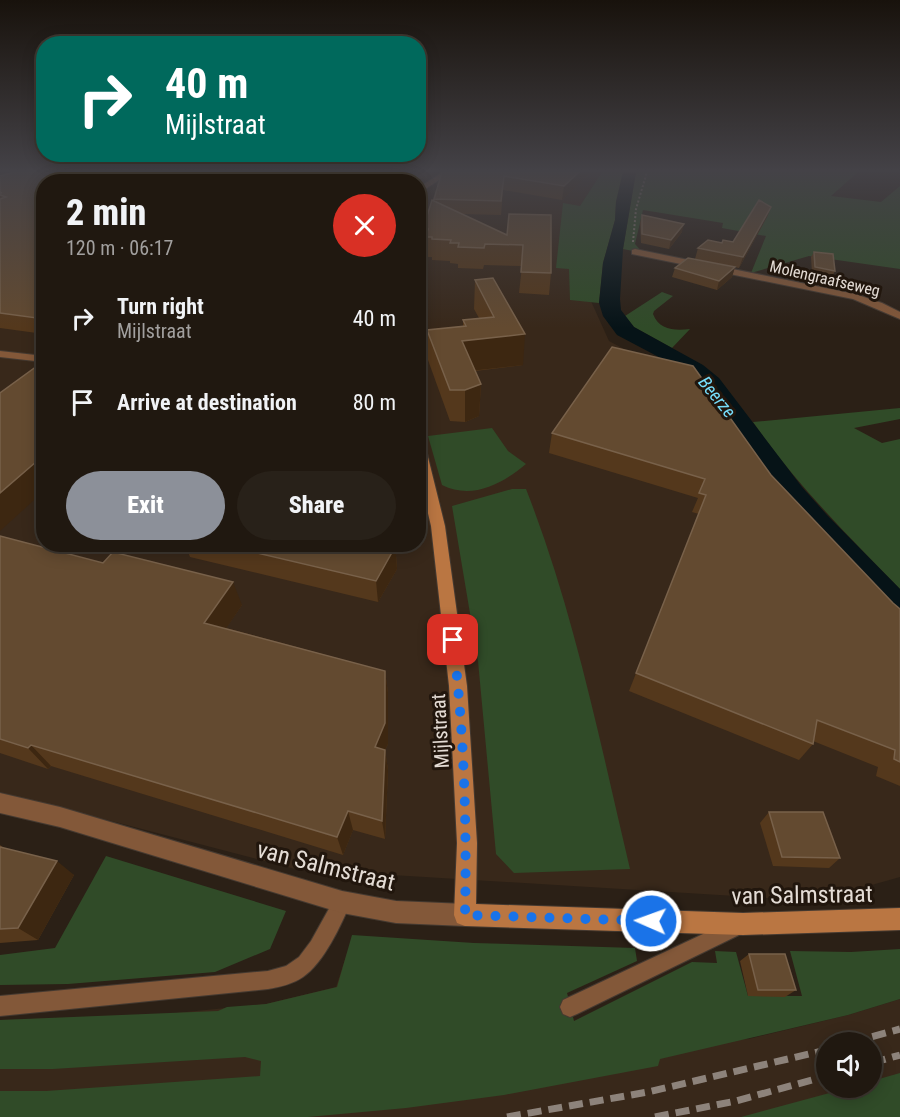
<!DOCTYPE html>
<meta charset="utf-8">
<style>
body{margin:0;font-family:"Roboto Condensed",sans-serif;background:#282119;color:#f1f3f6;height:100vh;display:flex;flex-direction:column;font-size:22px;white-space:nowrap}
*{box-sizing:border-box;margin:0}
p{font-size:20px;color:#a2a09f}
.icon{flex:none;width:33px;height:33px;fill:none;stroke:currentColor;stroke-width:2;stroke-linecap:round;stroke-linejoin:round}
.map{position:relative;flex:1;overflow:hidden}
.panel{position:absolute;left:36px;top:174px;width:390px;height:378px;display:flex;flex-direction:column;background:#201810;border-radius:24px;box-shadow:0 3px 15px #0003,0 0 0 2px #3d3730}
.panel>*{flex:none}
.hud{position:absolute;left:36px;top:36px;width:390px;height:126px;border-radius:24px;box-shadow:0 3px 15px #0003,0 0 0 2px #3d3730;background:#00695c;color:#fff;overflow:hidden}
.tools{position:absolute;left:816px;top:1032px;display:grid;gap:12px}
.tools a{display:grid;place-items:center;width:66px;height:66px;border-radius:50%;background:#201810;box-shadow:0 3px 15px #0003,0 0 0 2px #3d3730;font-size:30px}
.pin{position:absolute;display:grid;place-items:center;width:51px;height:51px;color:#fff;margin:-26px;border-radius:12px;box-shadow:0 3px 9px #0006}
.me{position:absolute;width:66px;margin:-33px;rotate:272deg;stroke-linejoin:round;filter:drop-shadow(0 0 4px #0008)}
.turn{display:flex;align-items:center;gap:21px;height:126px;padding:0 30px;font-size:27px}
.turn .icon{width:78px;height:78px;stroke-width:2.5}
.turn b{display:block;font-size:42px;line-height:51px}
.round{display:grid;place-items:center;flex:none;width:63px;height:63px;border-radius:32px;background:#282119}
.head{display:flex;align-items:center;justify-content:space-between;height:102px;padding:0 30px}
h1{font-size:36px;font-weight:800;line-height:45px}
.button{display:flex;gap:12px;margin-top:auto;padding:12px 30px}
.button a{flex:1;height:69px;border-radius:36px;background:#8c9099;color:#fff;font-size:24px;font-weight:800;line-height:69px;text-align:center}
.button a+a{background:#282119;color:#f1f3f6}
ul{padding:0;list-style:none}
li{display:flex;align-items:center;gap:18px;height:84px;padding:0 30px}
li div{flex:1}
li b{display:block;font-size:22px}
li em{font-style:normal}
.map>svg:first-child{display:block}
.built{fill:#38281a;fill-rule:evenodd}
.green{fill:#304b28}
.water{fill:#061317}
.lines{fill:none;stroke-linecap:round;stroke-linejoin:round}
.service-casing{stroke:#453a31;stroke-width:2}
.minor-casing{stroke:#453a31;stroke-width:2}
.tertiary-casing{stroke:#453a31;stroke-width:2}
.secondary-casing{stroke:#453a31;stroke-width:2}
.path{stroke:#887e76;stroke-width:2;stroke-dasharray:2 2;stroke-linecap:butt}
.service{fill:#835839;fill-rule:evenodd}
.minor{fill:#835839;fill-rule:evenodd}
.tertiary{fill:#835839;fill-rule:evenodd}
.secondary{fill:#ba7642;fill-rule:evenodd}
.rail{stroke:#8d837b;stroke-width:7;stroke-dasharray:14 7;stroke-linecap:butt}
.wall{fill:#54381c}
.shaded-wall{fill:#3d2711}
.building{fill:#634a30;stroke:#78614a;stroke-width:1.5}
.route{stroke:#1a73e8;stroke-width:10;stroke-dasharray:0 18}
.labels{text-anchor:middle;stroke-width:6;stroke-linejoin:round;paint-order:stroke}
.far-street-label{font-size:16px;fill:#e4dcd5;stroke:#21160d}
.far-water-label{font-size:18px;font-style:italic;fill:#76ddfb;stroke:#21160d}
.street-label{font-size:20px;fill:#e4dcd5;stroke:#21160d}
.near-street-label{font-size:24px;fill:#e4dcd5;stroke:#21160d}
</style>
<div class="map">
<svg width="900" height="1117" viewBox="0 0 900 1117">
<rect width="100%" height="100%" fill="#2b2016"/>
<path class="built" d="M0,172H602L580,206L590,299L609,341L671,374L900,635V877L815,901L295,869L0,792ZM44,182H418V544H44Z
M347,953L567,993L579,1045L749,1039L848,1015L900,999V1117H0V1020L166,1014L266,1004L336,987ZM826,1042H872V1088H826Z"/>
<path class="green" d="M602,172H623L616,202L615,220L603,263L599,303L570,300L569,269L556,268L563,203L580,206Z
M636,172H858L831,196L881,202L900,186V269L809,256L751,273L766,236L722,228L723,223L643,210L635,244L643,253L623,249Z
M662,292L673,296L654,311L653,314C659,330 675,331 690,329L672,348L634,327L625,316Z
M900,408V419L854,428L882,443L900,439V589C847,535 796,484 753,422Z
M492,428L508,451L526,464C502,484 472,500 442,485L428,436Z
M512,489H526C574,611 600,742 630,869L514,873L496,854L478,661L452,506Z
M106,856L286,911L270,949L215,972L68,984L0,985V955L55,948Z
M352,935L474,943L635,948L637,961L567,993L574,1021L692,962L717,963L715,951L736,952L748,996H802L790,951L851,952L900,949V999L848,1015L660,1059L658,1066L504,1095L406,1108L308,1117H0V1091H46L260,1076L261,1061L245,1057L53,1069H0V1020L218,1011L227,1007L266,1004L337,987Z
M900,1073V1117H741L848,1088H872V1081Z"/>
<path class="water" d="M623,172H636L623,249L620,299L621,310L634,327L703,365L719,378L802,487L827,515L900,589V632L672,364L617,335L603,316L599,303L603,263L615,220L616,202Z"/>
<g class="lines">
<g class="service-casing">
<path id="service" d="M342,893L348,896L351,902C341,925 324,963 303,977C293,984 280,987 268,989L0,1016V996L268,971L286,966L299,957L311,941L336,896Z
M737,918L743,921L746,927L743,933L577,1014L570,1017L563,1014L560,1007L563,1000Z"/>
</g>
<g class="minor-casing">
<path id="minor" d="M443,172H451L418,194V188Z
M635,249L855,294L882,303L900,312V319L853,299L632,254V250Z
M0,351L44,356V362L0,357Z"/>
</g>
<g class="tertiary-casing">
<path id="tertiary" d="M0,793L60,807L342,891L396,901L465,904L473,907L476,915L473,923L465,926L396,923L342,913L60,827L0,813Z"/>
</g>
<g class="secondary-casing">
<path id="secondary" d="M418,437L424,441L445,526L467,686L477,843L476,904L743,913L900,908V930L743,935L465,926L457,923L454,915L457,843L449,686L431,526L418,471Z"/>
</g>
<path class="path" d="M633,242L636,209L647,172"/>
<use href="#service" class="service"/>
<use href="#minor" class="minor"/>
<use href="#tertiary" class="tertiary"/>
<use href="#secondary" class="secondary"/>
<path class="rail" d="M852,1042L900,1029
M872,1063L900,1055
M507,1117L648,1092L826,1050
M655,1117L736,1101L826,1076"/>
</g>
<path class="wall" d="M15,172H439L427,180L416,178L410,182H44V334L0,328V176Z
M440,172H591L562,200L503,190L501,215L462,214L507,235L509,214L551,273L549,295L519,293L522,266L484,265L483,269L458,268V264L450,263V261L432,260V257H427L426,249H424L423,229L434,201L440,179Z
M771,207L767,217L739,268L695,259L698,248L722,243L733,242Z
M642,215L682,232L669,249L641,243L640,223Z
M814,252L835,271L832,277L812,273L811,257Z
M735,267L732,277L717,290L672,277L675,268Z
M475,280L523,365L475,371L481,384L479,416L465,422L450,421L428,360L427,330L463,326V320L479,318L474,309Z
M552,433L771,475L893,603L900,609V786L876,776L878,767L813,741V744L799,760L629,691L699,514L692,512L698,498L549,453Z
M0,536L242,605L226,628L385,671L388,693V744L385,750L388,770L385,839L353,830L343,855L51,766L48,769L0,753Z
M185,544H400L396,555L397,569L378,602L190,557Z
M769,812L840,858L829,868L773,866L760,823Z
M0,845L4,848L74,875L38,940L0,943Z
M749,954L796,990L785,997L748,996L740,961Z"/>
<path class="shaded-wall" d="M405,172H416V178L410,182H397Z
M427,172H439L427,180Z
M579,172H591L562,200L564,186Z
M771,207L767,217L739,268L743,257Z
M684,224L682,232L669,249L671,240Z
M735,267L732,277L717,290L719,281Z
M525,334L523,365L461,372L462,341Z
M481,384L479,416L465,422V390Z
M44,455V491L0,531V493Z
M390,544H400L396,555L397,569L378,602L376,581Z
M233,582L242,605L214,646L204,623Z
M385,671L388,693V744L385,750L388,770L385,839L382,821L375,747Z
M31,745L51,766L48,769L28,748Z
M348,811L353,830L343,855L337,837Z
M57,861L74,875L38,940L18,928Z"/>
<path class="building" d="M15,172H405L397,182H44V319L0,313V199L6,197L0,195V193H2L0,192V176Z
M442,172H579L564,186L504,176L501,201L434,199Z
M432,200L507,235L509,214L551,215V273L521,272L523,245L485,244L484,248L458,247L459,243H450L451,240L432,239V237H426L428,229H423Z
M759,200L771,207L743,257L698,248L708,240L722,243L723,240L733,242Z
M642,215L684,224L671,240L642,234Z
M814,252L833,254L835,271L815,267Z
M688,258L735,267L719,281L675,268Z
M493,278L525,334L462,341L481,384L465,390H450L427,330L466,326L463,320L494,317L475,280Z
M612,347L693,366L771,475L893,603L900,609V762L894,759L895,750L817,720L813,744L636,673L706,495L699,493L705,479L552,433Z
M44,361V455L0,493V393Z
M0,536L103,563L113,552L233,582L204,623L385,671V723L375,747L385,750L382,821L348,811L337,837L31,745L28,748L0,739Z
M219,544H390L389,546L395,547L376,581Z
M769,812H823L840,858L782,857Z
M0,847L57,861L18,928L0,929Z
M749,954H785L796,990H758Z"/>
<linearGradient id="sky" x2="0" y2="1"><stop stop-color="#18120c"/><stop offset="0.52" stop-color="#444247"/><stop offset="1" stop-color="#444247" stop-opacity="0"/></linearGradient>
<rect width="900" height="328" fill="url(#sky)"/>
<g class="lines">
<path class="route" d="M453,640C464,731 467,823 465,915L651,921"/>
</g>
<g class="labels">
<g class="far-street-label">
<text transform="translate(825 278) rotate(13)" y="6">Molengraafseweg</text>
</g>
<g class="far-water-label">
<text transform="translate(717 397) rotate(51)" y="6">Beerze</text>
</g>
<g class="street-label">
<text transform="translate(440 731) rotate(-93)" y="7">Mijlstraat</text>
</g>
<g class="near-street-label">
<text transform="translate(326 866) rotate(14)" y="8">van Salmstraat</text>
<text transform="translate(802 895) rotate(-1)" y="8">van Salmstraat</text>
</g>
</g>
</svg>
<div class="tools">
<a><svg class="icon" aria-label="sound" viewBox="0 0 24 24"><path d="M4 9h4l5-4v14l-5-4H4zM17 9q2 3 0 6"/></svg></a>
</div>
<div class="pin" style="left:453px;top:640px;background:#d93025"><svg class="icon" aria-label="arrive" viewBox="0 0 24 24"><path d="M6 21V4h12l-3 4 3 4H6"/></svg></div>
<svg class="me" style="left:651px;top:921px" viewBox="-20 -20 40 40"><circle r="17" fill="#1a73e8" stroke="#fff" stroke-width="3"/><path d="M0-11L8 9 0 5-8 9z" fill="#fff"/></svg>
<div class="hud">
<div class="turn"><svg class="icon" aria-label="right" viewBox="0 0 24 24"><path d="M7 20v-9h11M14 6l5 5-5 5"/></svg><div><b>40 m</b>Mijlstraat</div></div>
</div>
<section class="panel">
<div class="head"><div><h1>2 min</h1><p>120 m · 06:17</p></div><a class="round" style="background:#d93025;color:#fff"><svg class="icon" aria-label="close" viewBox="0 0 24 24"><path d="M6 6l12 12M18 6L6 18"/></svg></a></div>
<ul>
<li><svg class="icon" aria-label="right" viewBox="0 0 24 24"><path d="M7 20v-9h11M14 6l5 5-5 5"/></svg><div><b>Turn right</b><p>Mijlstraat</p></div><em>40 m</em></li>
<li><svg class="icon" aria-label="arrive" viewBox="0 0 24 24"><path d="M6 21V4h12l-3 4 3 4H6"/></svg><div><b>Arrive at destination</b></div><em>80 m</em></li>
</ul>
<div class="button"><a>Exit</a><a>Share</a></div>
</section>
</div>
